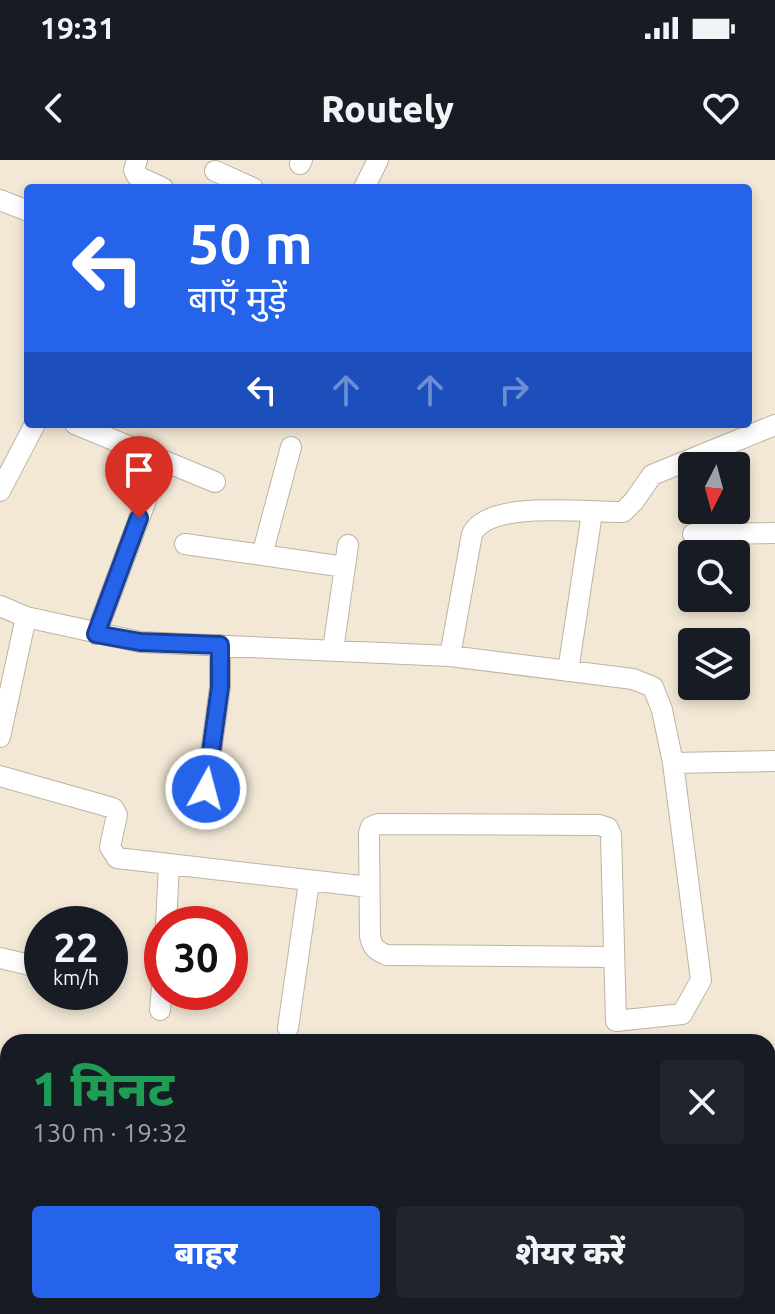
<!DOCTYPE html>
<html lang="hi">
<meta charset="utf-8">
<style>
body{margin:0;font-family:Ubuntu,"Noto Sans Devanagari",sans-serif;background:#20242c;color:#f1f3f6;height:100vh;display:flex;flex-direction:column;font-size:30px;white-space:nowrap}
*{box-sizing:border-box;margin:0}
p{font-size:26px;color:#9ea1a6}
.icon{flex:none;width:44px;height:44px;fill:none;stroke:currentColor;stroke-width:2;stroke-linecap:round;stroke-linejoin:round}
.map{position:relative;flex:1;overflow:hidden}
.panel{position:absolute;left:0px;top:874px;width:776px;height:280px;display:flex;flex-direction:column;background:#171b24;border-radius:24px 24px 0 0;box-shadow:0 4px 12px #0003}
.panel>*{flex:none}
.guide{position:absolute;left:24px;top:24px;width:728px;height:244px;border-radius:8px;box-shadow:0 4px 12px #0003;background:#2563eb;color:#fff;overflow:hidden}
.needle{width:52px;rotate:186deg}
.fabs{position:absolute;left:678px;top:292px;display:grid;gap:16px}
.fabs a{display:grid;place-items:center;width:72px;height:72px;border-radius:8px;background:#171b24;box-shadow:0 4px 12px #0003;font-size:40px}
.speed{position:absolute;left:24px;top:746px;display:flex;gap:16px;font-size:40px;font-weight:700;text-align:center}
.speed>*{display:grid;place-content:center;width:104px;height:104px;border-radius:50%;background:#171b24;box-shadow:0 4px 12px #0003;line-height:1}
.speed small{font-size:20px;font-weight:400}
.speed .limit{border:12px solid #d22;background:#fff;color:#111}
.pin{position:absolute;display:grid;place-items:center;width:68px;height:68px;color:#fff;margin:-82px -34px;border-radius:50% 50% 50% 0;rotate:-45deg;box-shadow:0 0 8px #0007}
.pin .icon{rotate:45deg}
.me{position:absolute;width:88px;margin:-44px;rotate:7deg;stroke-linejoin:round;filter:drop-shadow(0 0 6px #0008)}
.turn{display:flex;align-items:center;gap:28px;height:168px;padding:0 32px;font-size:36px}
.turn .icon{width:104px;height:104px;stroke-width:2.5}
.turn b{display:block;font-size:56px;line-height:68px}
.lanes{display:flex;align-items:center;height:76px;padding:0 32px;background:#0003;justify-content:center;gap:40px;direction:ltr}
.lanes .off{opacity:.35}
.round{display:grid;place-items:center;flex:none;width:84px;height:84px;border-radius:8px;background:#20242c}
.summary{display:flex;align-items:center;justify-content:space-between;height:136px;padding:0 32px}
h1{font-size:48px;font-weight:800;line-height:60px;color:#1e9e55}
.primary-button{display:flex;gap:16px;margin-top:auto;padding:16px 32px}
.primary-button a{flex:1;height:92px;border-radius:8px;background:#2563eb;color:#fff;font-size:32px;font-weight:800;line-height:92px;text-align:center}
.primary-button a+a{background:#20242c;color:#f1f3f6}
.status{display:flex;justify-content:space-between;align-items:center;height:56px;padding:0 40px;background:#171b24;direction:ltr}
.status svg{height:22px;fill:currentColor}
header{display:flex;justify-content:space-between;align-items:center;height:104px;padding:0 32px;background:#171b24;font-size:36px;font-weight:800}
.map>svg:first-child{display:block}
.lines{fill:none;stroke-linecap:round;stroke-linejoin:round}
.minor-casing{stroke:#beb3a2;stroke-width:22}
.minor{stroke:#fff;stroke-width:20}
.route-casing{stroke:#184099;stroke-width:20}
.route{stroke:#2563eb;stroke-width:14}
</style>
<div class="status"><b>19:31</b><svg viewBox="0 0 49 12"><path d="M0 12V9h3v3zM5 12V6h3v6zM10 12V3h3v9zM15 12V0h3v12zM26 1h20v11H26zM47 4h2v5h-2z"/></svg></div>
<header><svg class="icon" aria-label="back" viewBox="0 0 24 24"><path d="M15 5l-7 7 7 7"/></svg>Routely<svg class="icon" aria-label="heart" viewBox="0 0 24 24"><path d="M12 20l-8-8c-3-5 5-10 8-4 3-6 11-1 8 4z"/></svg></header>
<div class="map">
<svg width="775" height="1154" viewBox="0 0 775 1154">
<rect width="100%" height="100%" fill="#f3e8d6"/>
<g class="lines">
<g class="minor-casing">
<path id="minor" d="M137,0L134,10L137,16L163,28
M300,4L302,0
M215,11L253,28
M364,28L378,0
M0,40L28,51
M75,264L215,322
M0,331L35,264
M693,374L775,373
M185,384L345,407
M262,395L291,287
M0,446L26,457L140,482L450,496L633,519L653,527L662,550L673,603L701,820L682,854L616,861L611,675L608,668L599,665L378,664L371,667L369,673L370,776C372,787 376,791 387,795L613,797
M96,474L161,300
M333,490L348,385
M450,496L472,374C489,339 588,353 623,352L634,341L652,315L775,265
M568,511L592,353
M0,577L26,457
M673,603L775,601
M0,616L113,648L117,655L110,687L117,698L369,727
M206,629L220,527V485
M166,764L169,705
M0,798L42,808
M160,850L162,826
M288,868L309,722
M768,907L775,902
M0,980L8,985
M0,1146L15,1154
M42,1154L47,1146
M146,1154L149,1146
M183,1154L198,1146
M423,1154L425,1146"/>
</g>
<use href="#minor" class="minor"/>
</g>
<g class="lines">
<g class="route-casing">
<path id="route" d="M139,358L96,474L140,482L220,485V527L206,629"/>
</g>
<use href="#route" class="route"/>
</g>
</svg>
<div class="fabs">
<a><svg class="needle" viewBox="-14 -14 28 28"><path d="M0-13l5 13h-10z" fill="#e53935"/><path d="M0 13l5-13h-10z" fill="#9ea1a6"/></svg></a>
<a><svg class="icon" aria-label="search" viewBox="0 0 24 24"><circle cx="10" cy="10" r="6"/><path d="M15 15l6 6"/></svg></a>
<a><svg class="icon" aria-label="layers" viewBox="0 0 24 24"><path d="M12 4l9 5-9 5-9-5zM3 14l9 5 9-5"/></svg></a>
</div>
<div class="speed"><div>22<small>km/h</small></div><div class="limit">30</div></div>
<div class="pin" style="left:139px;top:358px;background:#d93025"><svg class="icon" aria-label="arrive" viewBox="0 0 24 24"><path d="M6 21V4h12l-3 4 3 4H6"/></svg></div>
<svg class="me" style="left:206px;top:629px" viewBox="-20 -20 40 40"><circle r="17" fill="#2563eb" stroke="#fff" stroke-width="3"/><path d="M0-11L8 9 0 5-8 9z" fill="#fff"/></svg>
<div class="guide">
<div class="turn"><svg class="icon" aria-label="left" viewBox="0 0 24 24"><path d="M17 20v-9H6M10 6l-5 5 5 5"/></svg><div><b>50 m</b>बाएँ मुड़ें</div></div>
<div class="lanes"><svg class="icon" aria-label="left" viewBox="0 0 24 24"><path d="M17 20v-9H6M10 6l-5 5 5 5"/></svg><svg class="icon off" aria-label="ahead" viewBox="0 0 24 24"><path d="M12 20V5M6 11l6-6 6 6"/></svg><svg class="icon off" aria-label="ahead" viewBox="0 0 24 24"><path d="M12 20V5M6 11l6-6 6 6"/></svg><svg class="icon off" aria-label="right" viewBox="0 0 24 24"><path d="M7 20v-9h11M14 6l5 5-5 5"/></svg></div>
</div>
<section class="panel">
<div class="summary"><div><h1>1 मिनट</h1><p>130 m · 19:32</p></div><a class="round"><svg class="icon" aria-label="close" viewBox="0 0 24 24"><path d="M6 6l12 12M18 6L6 18"/></svg></a></div>
<div class="primary-button"><a>बाहर</a><a>शेयर करें</a></div>
</section>
</div>
